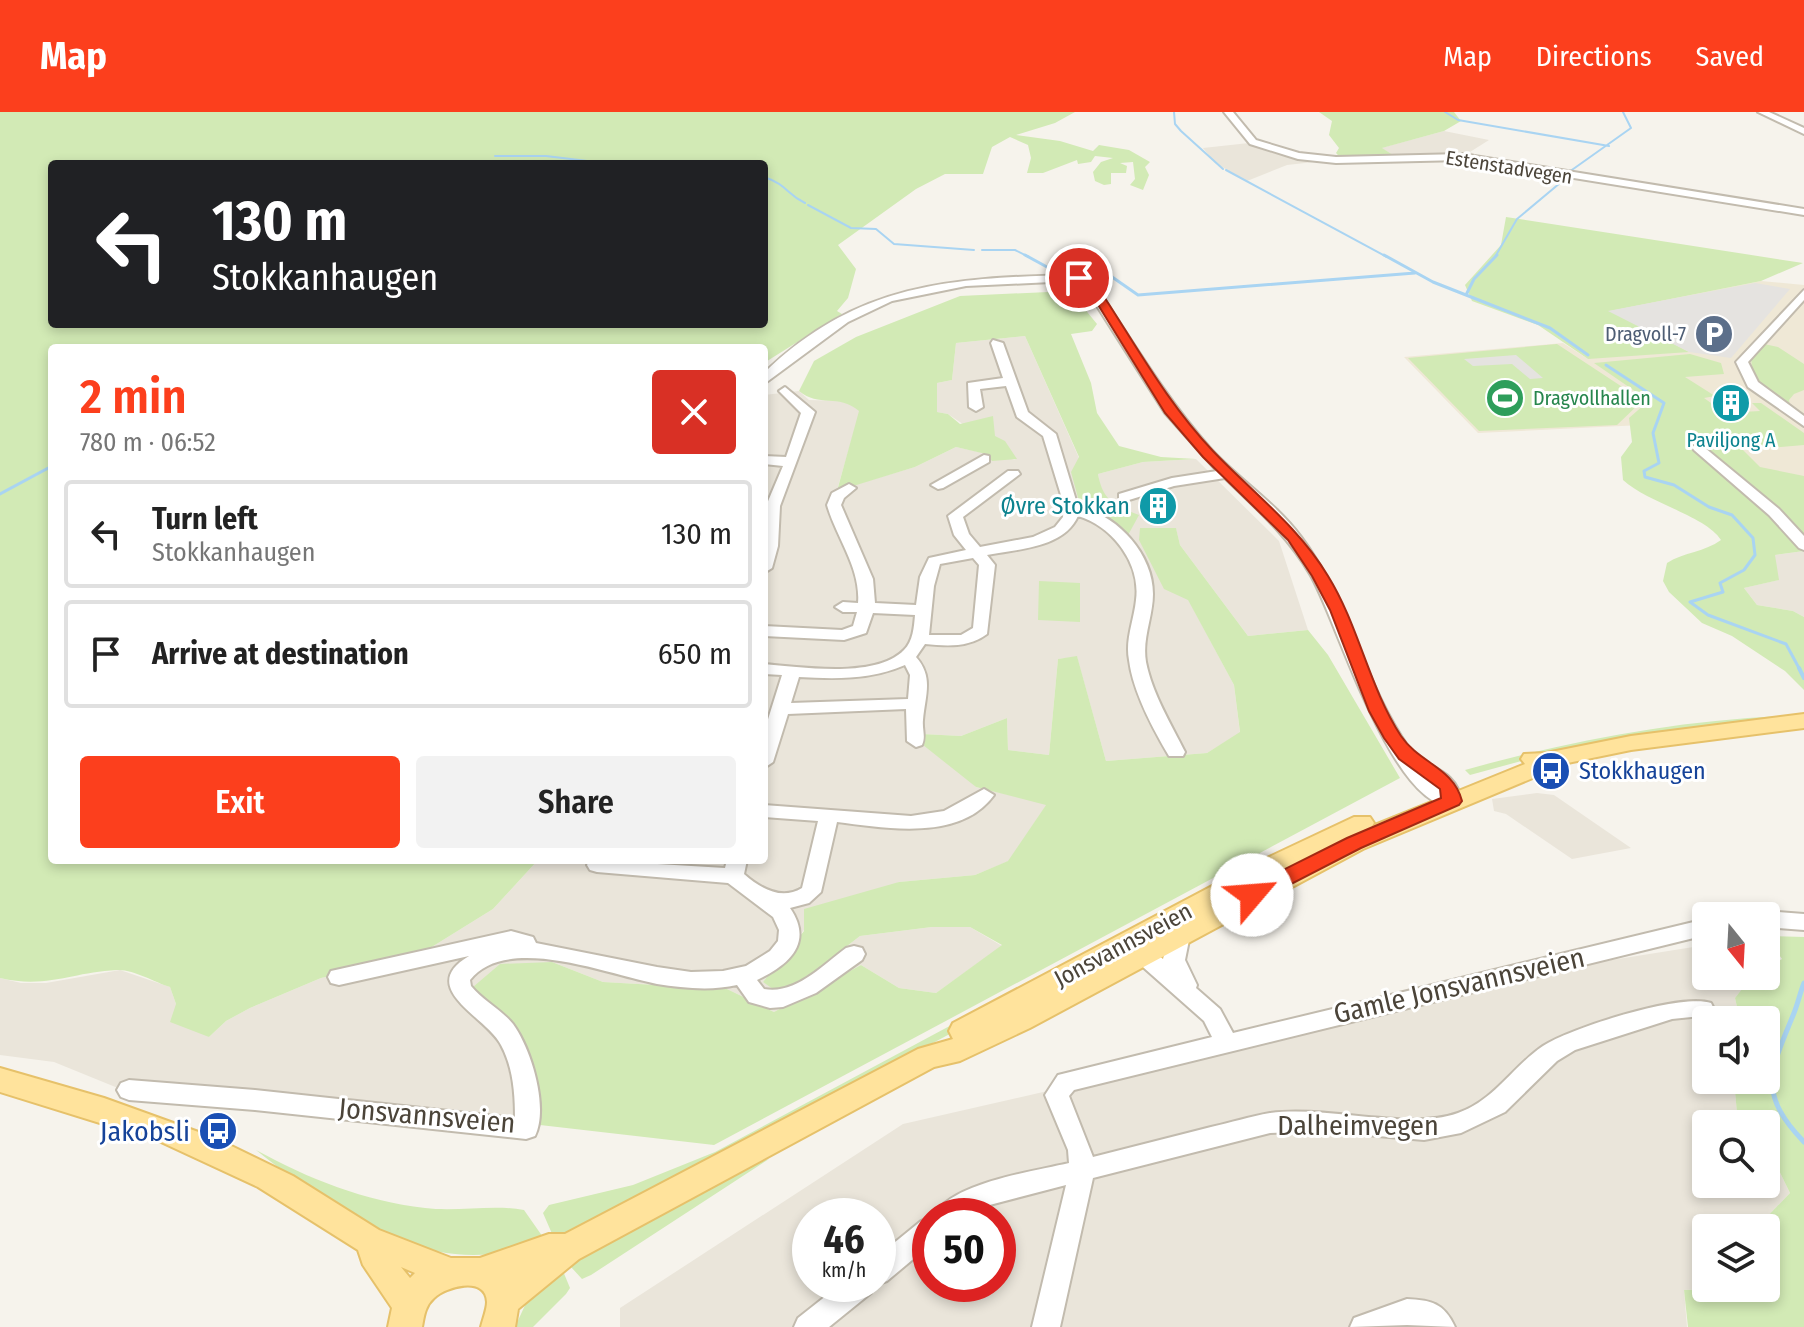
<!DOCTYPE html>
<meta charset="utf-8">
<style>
body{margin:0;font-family:"Fira Sans Condensed",sans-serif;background:#f2f2f2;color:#222;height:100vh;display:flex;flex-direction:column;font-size:30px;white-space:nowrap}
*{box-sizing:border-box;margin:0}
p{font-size:26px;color:#767676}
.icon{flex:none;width:44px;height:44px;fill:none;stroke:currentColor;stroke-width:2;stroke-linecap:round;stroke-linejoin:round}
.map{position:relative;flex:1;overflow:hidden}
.details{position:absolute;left:48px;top:232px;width:720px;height:520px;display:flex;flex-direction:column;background:#fff;border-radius:8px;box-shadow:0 4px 12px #0003}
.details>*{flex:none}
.banner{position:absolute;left:48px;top:48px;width:720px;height:168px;border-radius:8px;box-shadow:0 4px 12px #0003;background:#202124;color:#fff;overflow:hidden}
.needle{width:52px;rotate:162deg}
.buttons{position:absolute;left:1692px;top:790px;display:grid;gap:16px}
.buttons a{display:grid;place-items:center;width:88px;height:88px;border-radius:8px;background:#fff;box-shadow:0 4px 12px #0003;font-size:40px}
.speed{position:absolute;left:792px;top:1086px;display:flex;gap:16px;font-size:40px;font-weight:700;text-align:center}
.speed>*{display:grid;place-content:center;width:104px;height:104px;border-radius:50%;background:#fff;box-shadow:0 4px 12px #0003;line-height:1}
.speed small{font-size:20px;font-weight:400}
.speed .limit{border:12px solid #d22;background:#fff;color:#111}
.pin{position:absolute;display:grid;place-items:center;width:68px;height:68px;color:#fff;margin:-34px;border:4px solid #fff;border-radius:50%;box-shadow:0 2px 8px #0007}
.me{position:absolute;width:88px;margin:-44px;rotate:63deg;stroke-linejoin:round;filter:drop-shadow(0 0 6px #0008)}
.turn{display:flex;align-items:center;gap:28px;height:168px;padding:0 32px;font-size:36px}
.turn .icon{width:104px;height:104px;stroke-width:2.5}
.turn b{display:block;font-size:56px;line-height:68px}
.round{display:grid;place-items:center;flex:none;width:84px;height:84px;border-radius:8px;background:#f2f2f2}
.head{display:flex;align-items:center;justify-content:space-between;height:136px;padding:0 32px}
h1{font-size:48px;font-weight:600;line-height:60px;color:#fc3f1d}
.cta{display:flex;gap:16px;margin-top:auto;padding:16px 32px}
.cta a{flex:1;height:92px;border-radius:8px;background:#fc3f1d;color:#fff;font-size:32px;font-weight:600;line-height:92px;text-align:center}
.cta a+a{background:#f2f2f2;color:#222}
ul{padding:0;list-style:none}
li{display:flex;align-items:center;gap:24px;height:108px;margin:0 16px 12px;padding:0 16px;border:4px solid #e0e0e0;border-radius:8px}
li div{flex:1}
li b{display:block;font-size:30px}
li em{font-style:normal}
header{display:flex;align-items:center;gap:48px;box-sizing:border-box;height:112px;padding:0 40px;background:#fc3f1d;color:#fff}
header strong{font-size:38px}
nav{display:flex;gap:44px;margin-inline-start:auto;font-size:28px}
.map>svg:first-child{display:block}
.residential{fill:#eae5da;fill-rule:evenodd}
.education{fill:#efe8d6}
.green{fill:#d2eab5;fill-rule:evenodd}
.parking{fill:#e5e3e0}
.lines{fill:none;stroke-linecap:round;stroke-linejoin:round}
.stream-far3{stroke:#a9d4f2;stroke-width:2}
.stream-far2{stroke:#a9d4f2;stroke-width:3}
.stream-far1{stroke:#a9d4f2;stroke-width:4}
.stream{stroke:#a9d4f2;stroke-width:5}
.minor-casing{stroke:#c2bbae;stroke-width:4}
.major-casing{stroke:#e6c16a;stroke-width:4}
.minor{fill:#fff;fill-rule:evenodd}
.major{fill:#ffe39c;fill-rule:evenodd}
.route{fill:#fc3f1d;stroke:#a42913;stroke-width:2}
.labels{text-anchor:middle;stroke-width:6;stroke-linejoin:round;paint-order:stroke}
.far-street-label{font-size:20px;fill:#4b4439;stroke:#fff}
.far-service-label{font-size:20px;fill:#4e5e75;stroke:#fff;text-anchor:end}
.far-leisure-label{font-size:20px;fill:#27864d;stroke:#fff;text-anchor:start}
.far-culture-label{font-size:20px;fill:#0d838f;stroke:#fff}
.culture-label{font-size:24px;fill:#0d838f;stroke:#fff;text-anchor:end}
.transit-label{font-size:24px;fill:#164399;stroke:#fff;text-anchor:start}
.street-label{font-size:24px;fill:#4b4439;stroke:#fff}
.near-street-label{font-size:28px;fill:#4b4439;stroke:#fff}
.near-transit-label{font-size:28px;fill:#164399;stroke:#fff;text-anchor:end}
</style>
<header>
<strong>Map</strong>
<nav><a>Map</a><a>Directions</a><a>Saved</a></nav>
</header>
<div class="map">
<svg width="1804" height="1215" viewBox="0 0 1804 1215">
<rect width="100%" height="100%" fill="#f6f3ec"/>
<path class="residential" d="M1444,19L1489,28L1470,40L1486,47L1442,41L1393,43L1381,36Z
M1249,31L1273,40L1323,49L1287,53L1247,69L1215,51L1203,36Z
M1025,224L1079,346L1080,393L1107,406L1109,391L1101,378L1098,362L1143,350L1196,347L1279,429L1308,518L1248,524L1180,433L1176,417L1141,416L1188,487L1234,573L1240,621L1207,641L1106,649L1077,545L1058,547L1049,643L1008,638L1007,606L961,624L922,622L976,675L1047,692L1009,749L975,763L899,770L804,818L763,870L789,879L860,824L932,815H970L1002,834L936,881L899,876L861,853L774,900L727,877L603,870L552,850L512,917L531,953L540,1013L465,1020L135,983L54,950L0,943V866L21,871H46L120,858L170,875L176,892L209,925L226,909L250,896L321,866L414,846L493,797L538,748H764V283L799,279L809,288L847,289L860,299L837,378L915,355L956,335L1016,348L948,302L937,300V271L952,268L956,231Z
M1804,439V505L1793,499L1757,493L1744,476L1778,468L1774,443Z
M1537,681L1554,683L1631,736L1572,747L1506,702L1494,699L1492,687Z
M1706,833V864H1752L1735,886L1740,908H1706V968H1734L1738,1012H1706V1072H1766V1032L1790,1081L1763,1109L1734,1116H1706V1123L1700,1125L1706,1134V1176H1728L1684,1178L1687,1215H620V1196L903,1012L1414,895L1580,853ZM810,1104H878V1172H810ZM930,1104H998V1172H930Z"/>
<path class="education" d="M1761,169L1804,173V392L1703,310L1478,321L1404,245L1563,231L1588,247L1608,199Z"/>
<path class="green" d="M0,0H1075L1055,11L1016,23L1060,29L1093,39L1099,33L1129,38L1150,50L1145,55L1149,63L1143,78L1130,73L1135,67L1133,50L1120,51L1127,54L1126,61H1111V72L1104,73L1095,69L1093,60L1101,50L1113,46L1095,44L1091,50L1078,52L1077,48L1043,61H1027L1031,46L1028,33L1010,25L992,35L983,62H945L916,77L838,133L856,157L848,186L837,199L842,202L764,251V236H52V748H538L493,797L414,846L321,866L250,896L226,909L209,925L170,910L176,892L170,875C154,870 133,857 117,858C72,860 47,877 0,866ZM52,52H764V212H52Z
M1319,0H1454L1461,9L1444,19L1382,36L1393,43L1341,46L1336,41L1339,36L1329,23L1332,9Z
M1506,105L1803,151L1761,169L1610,199L1689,240L1588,247L1538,213L1472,189L1465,173L1501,133Z
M1070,179L1097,212L1092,219L1071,222L1091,271L1097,301L1119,334L1161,345L1196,347L1143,350L1098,362C1103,389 1114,393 1139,403L1127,425L1107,406L1080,393L1071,360L1079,345L1025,224L956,231L952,268L937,271V300L948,302L960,312L993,304L995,324L1005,329L1017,347L992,349L986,342L956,335L915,355L837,379L859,299C838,281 819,296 799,279L814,249L856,225L960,184Z
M1557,232L1633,282L1640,291L1617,313L1479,319L1408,246Z
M1764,232L1778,235L1804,252V278L1794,282L1789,288L1790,293H1786L1753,266L1751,246Z
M1690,242L1721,251L1724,262L1685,265L1715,284L1704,286L1725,301L1760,299L1752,291H1761L1804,321V333L1743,338L1760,355L1804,364V439L1775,443L1779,468L1744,476L1757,493L1793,499L1804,505V578L1785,559L1732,524L1702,511L1669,480L1663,469L1667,451C1684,440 1705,440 1721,428C1706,404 1648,391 1623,368L1621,345L1632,330L1629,306L1645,292L1639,282L1594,251Z
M1140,416H1176L1180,433L1248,524L1308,518L1328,543L1400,666L714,1033L540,1013L531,953L512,917L473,875L500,852L552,850L603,870L727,877L774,900L861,853L899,876L936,881L1002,833L970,815H932L860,824L789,879L773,877L763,870L804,819V797L899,770L975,763L1008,749L1046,693L976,675L918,629L922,622L961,624L1007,606L1008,638L1049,643L1058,547L1077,544L1106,649L1207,641L1240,620L1234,573L1188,488L1164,477L1139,428Z
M1039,469L1080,471V510L1038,508Z
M1804,603L1569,636L1470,663L1465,658C1574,627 1690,606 1804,603Z
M1314,723L1299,735L593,1113C568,1121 542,1132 517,1138C446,1154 395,1130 337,1094C308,1077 282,1059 256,1038C309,1067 364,1089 425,1096C458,1100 493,1092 524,1098L545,1128L553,1124L543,1101L549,1093L633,1073L715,1040L1173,794Z
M1766,824L1804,825V1215H1688L1684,1178L1766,1176V1116H1734L1763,1109L1790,1081L1766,1032V1012H1738L1734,968H1766V908H1740L1735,886L1752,864H1766V856L1782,847Z
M769,1047L591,1163L582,1167L571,1155L563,1159L570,1176L566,1182L533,1215H515L527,1189L559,1156L737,1057Z"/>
<path class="parking" d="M1755,171L1790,177L1731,246L1689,240L1608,199Z
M1516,243L1543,266L1530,267L1512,252L1473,254L1464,247Z"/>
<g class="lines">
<path class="stream-far3" d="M1174,0L1175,12L1181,19L1223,57
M1445,0L1458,8L1609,34
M495,44H546L612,52
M1226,58L1387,145
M1569,60L1631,16L1623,0
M764,65C788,73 785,81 805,91
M808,93L851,116L876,117L894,132L974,138
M982,138H1015L1029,145
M1495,145L1517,107L1566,66"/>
<path class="stream-far2" d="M1025,143L1047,155
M1384,143L1433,170L1466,183
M1497,143L1474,167L1466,183L1550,216L1588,243
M1073,151H1092L1138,183L1415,161
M1606,253L1664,291L1653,321L1659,351L1644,359L1645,365L1674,373L1709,395L1732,403L1753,426L1755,443L1744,458L1720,471L1723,480L1690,490L1708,503L1786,532L1800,558
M0,382L52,354"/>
<path class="stream-far1" d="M1799,556L1804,566"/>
<path class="stream" d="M1804,871C1800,881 1798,891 1794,901C1771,958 1756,980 1804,1030"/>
<g class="minor-casing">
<path id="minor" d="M1224,0H1233L1256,28L1299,41L1336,45L1462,42L1804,97V103L1462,48L1336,51L1298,47L1250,32Z
M1758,0H1769L1804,16V22Z
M1072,163L1091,167C1129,224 1164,284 1210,336C1238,367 1276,391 1301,425C1349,488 1363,571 1409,636C1425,659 1454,653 1462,689L1459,693C1395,711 1336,504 1310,462C1288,424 1256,396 1225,366L1174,374L1129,388H1119V382L1172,366L1217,359L1165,301L1083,172L1072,169L966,174L892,189L848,210L764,272V261C857,171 950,166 1072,163Z
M1804,178V188L1748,250L1758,270L1804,304V314L1748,275L1736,250Z
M993,228L1003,231L1028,300L1056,322L1078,395C1117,402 1153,442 1153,482C1153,505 1142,526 1146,550C1152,581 1171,612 1185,640L1183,644H1169C1153,617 1133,580 1129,548C1125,528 1134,508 1136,488C1141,451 1112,414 1078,404C1064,436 1018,437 987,443L995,453L987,522C969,536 946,534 925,532L916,545C934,565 925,584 923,608C922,617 926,625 922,633L916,635L907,629L906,597L788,602L773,650L764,656V620L782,563L764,562V552C801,555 876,567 904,538C913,529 914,515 915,503L873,501L866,521L844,528L764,524V514L842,518L853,514L857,500H843L835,495L843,490L858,491C861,456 836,425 827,393L832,381L849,372L856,376L844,386L841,393L873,467L875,491L916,493L920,465L929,446L966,438L954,423L948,404L1008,359H1018L1020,362L963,405L969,422L980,435L1033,425L1055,415L1063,405L1064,393L1043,324L1017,305L1006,274L980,277L983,295L976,299L969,295L968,271L1003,266L991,231ZM973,446L979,453L973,516L961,523H929L934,474L940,452ZM905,553L910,563L908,587L791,591L799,565C835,567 871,568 905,553Z
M785,275L815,300L780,394L778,434L772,456L764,461L766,394L783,354L764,352V344L786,345L801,301L779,279Z
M1699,331L1779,397L1804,424V438L1799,436L1769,403L1694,338L1692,335Z
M984,343L989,344V350L943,376L938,377L931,373Z
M984,677L994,683C960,730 886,716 837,710L821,780L809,791L790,796C814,831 789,853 757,868L764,877C795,883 823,853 846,836L854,834L862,836L865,842L862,848L816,881L783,895L770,896L749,890L737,873C711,879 683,876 657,872C609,863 507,821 470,868L471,874C483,889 501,897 513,912C531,937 549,995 535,1024L526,1027L255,998L129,988L121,985L117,978L121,971L129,968L255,978L515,1006C515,981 513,955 501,933C487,905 415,876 469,844L339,873L331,871L328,865L331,859L511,819L533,825L536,831L657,855L691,860L723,859L746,854L770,839L778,829L779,818L773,805L728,771L597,760L590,758L587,753L590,748L725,756L727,748H747L744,762C760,776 781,789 802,776L818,709L764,705V693L911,704L944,699Z
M1766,799L1804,802V818L1766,815V804H1757Z
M1706,807V823L1074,978L1069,984L1093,1045C1132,1035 1172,1025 1211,1015C1230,1011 1251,1004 1270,1001C1327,993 1408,1019 1458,1001C1495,988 1512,955 1543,934C1570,916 1681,881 1711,891L1714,897L1711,903L1672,907L1575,938L1557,949L1505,1000L1461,1021L1424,1028L1320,1019L1270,1021L1093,1066L1060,1215H1032L1066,1073L982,1095L968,1104H934C950,1071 1035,1059 1069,1051L1068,1038L1045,983L1058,963L1212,925L1204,909L1135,848L1125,843L1122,837L1125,831C1141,827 1152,838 1163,847L1171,817L1179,815L1187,817L1190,823L1185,848L1197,873L1196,876L1220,897L1233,921Z
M930,1105V1133L887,1169L878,1172V1144L921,1109Z
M841,1172H875L871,1181L829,1215H794L798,1206Z
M1407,1187C1431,1188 1444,1191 1455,1215L1407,1213L1350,1215L1354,1206Z"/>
</g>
<g class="major-casing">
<path id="major" d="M1804,602V616L1631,638L1553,654L1547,660L1363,737L1030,916L960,949L934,955L579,1147L518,1197L515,1215H481C483,1207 487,1197 487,1190C486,1163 445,1175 434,1186C425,1194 424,1204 422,1215H388L392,1196L363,1153L358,1138L258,1075L161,1030L0,980V956L104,986L215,1026L293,1064L379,1118L451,1146H480L549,1122H565L918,937L953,927L949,919L953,911L1248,755L1354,705H1370L1374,711L1372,714L1525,652L1521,647L1524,642L1546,641L1631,624ZM401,1155L415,1161L410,1166Z"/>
</g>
<use href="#minor" class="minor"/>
<use href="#major" class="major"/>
</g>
<path class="route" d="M1079,163L1093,168L1101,180C1137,235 1168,292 1213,339C1253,381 1298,414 1328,464C1359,514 1369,575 1401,624C1419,651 1454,656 1462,689L1459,693L1361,736L1260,788H1245L1242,783L1245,777L1347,726L1441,686L1440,677L1399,647L1384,626L1369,599L1330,498L1312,464L1288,428L1203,345L1165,301L1092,183L1085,173L1073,166Z"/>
<defs>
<g id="parking-disc" transform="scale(2)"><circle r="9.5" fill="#5c6f8a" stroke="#fff"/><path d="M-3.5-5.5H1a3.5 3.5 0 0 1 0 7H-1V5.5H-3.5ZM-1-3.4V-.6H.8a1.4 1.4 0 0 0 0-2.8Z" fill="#fff"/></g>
<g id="stadium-disc" transform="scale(2)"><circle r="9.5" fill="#2e9e5b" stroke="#fff"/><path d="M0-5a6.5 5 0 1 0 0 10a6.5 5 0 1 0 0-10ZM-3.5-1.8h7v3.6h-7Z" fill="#fff"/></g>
<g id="building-disc" transform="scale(2)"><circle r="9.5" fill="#0f9aa8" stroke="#fff"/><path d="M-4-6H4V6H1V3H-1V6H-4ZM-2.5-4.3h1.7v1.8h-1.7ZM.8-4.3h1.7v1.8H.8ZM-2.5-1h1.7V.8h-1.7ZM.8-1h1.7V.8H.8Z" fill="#fff"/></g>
<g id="bus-disc" transform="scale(2)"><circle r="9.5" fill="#1a4fb4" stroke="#fff"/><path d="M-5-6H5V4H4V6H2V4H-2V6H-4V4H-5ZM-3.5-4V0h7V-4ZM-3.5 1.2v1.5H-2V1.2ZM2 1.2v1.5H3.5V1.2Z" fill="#fff"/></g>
</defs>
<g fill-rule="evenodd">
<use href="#parking-disc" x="1714" y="222"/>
<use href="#stadium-disc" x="1505" y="286"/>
<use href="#building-disc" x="1731" y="291"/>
<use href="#building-disc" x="1158" y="394"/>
<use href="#bus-disc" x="1551" y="659"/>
<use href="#bus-disc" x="218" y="1019"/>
</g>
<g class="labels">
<g class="far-street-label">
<text transform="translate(1509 55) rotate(9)" y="7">Estenstadvegen</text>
</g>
<g class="far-service-label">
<text x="1686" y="229">Dragvoll-7</text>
</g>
<g class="far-leisure-label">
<text x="1533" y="293">Dragvollhallen</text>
</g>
<g class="far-culture-label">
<text x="1731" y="335">Paviljong A</text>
</g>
<g class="culture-label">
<text x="1130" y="402">Øvre Stokkan</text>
</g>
<g class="transit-label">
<text x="1579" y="667">Stokkhaugen</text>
</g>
<g class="street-label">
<text transform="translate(1123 833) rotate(-28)" y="8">Jonsvannsveien</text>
</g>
<g class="near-street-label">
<text transform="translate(1459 873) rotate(-13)" y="10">Gamle Jonsvannsveien</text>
<text transform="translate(427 1003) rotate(5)" y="10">Jonsvannsveien</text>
<text x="1358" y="1023">Dalheimvegen</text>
</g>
<g class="near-transit-label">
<text x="190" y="1029">Jakobsli</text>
</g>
</g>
</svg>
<div class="buttons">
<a><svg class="needle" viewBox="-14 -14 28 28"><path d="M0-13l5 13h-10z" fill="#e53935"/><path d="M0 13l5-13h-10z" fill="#767676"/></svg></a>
<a><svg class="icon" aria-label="sound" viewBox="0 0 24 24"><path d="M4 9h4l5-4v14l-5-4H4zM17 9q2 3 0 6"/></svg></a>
<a><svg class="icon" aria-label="search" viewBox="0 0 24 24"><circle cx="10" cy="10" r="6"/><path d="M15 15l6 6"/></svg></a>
<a><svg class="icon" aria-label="layers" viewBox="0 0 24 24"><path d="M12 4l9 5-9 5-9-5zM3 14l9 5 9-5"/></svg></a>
</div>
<div class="speed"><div>46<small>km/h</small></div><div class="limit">50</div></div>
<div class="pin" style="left:1079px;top:166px;background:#d93025"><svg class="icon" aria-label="arrive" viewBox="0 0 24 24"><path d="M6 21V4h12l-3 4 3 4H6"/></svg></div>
<svg class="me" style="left:1252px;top:783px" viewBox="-20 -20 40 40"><circle r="19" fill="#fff"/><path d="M0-13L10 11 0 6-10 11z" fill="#fc3f1d"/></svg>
<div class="banner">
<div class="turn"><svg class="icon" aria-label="left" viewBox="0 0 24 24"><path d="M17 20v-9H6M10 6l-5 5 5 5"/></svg><div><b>130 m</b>Stokkanhaugen</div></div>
</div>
<section class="details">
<div class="head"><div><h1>2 min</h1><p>780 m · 06:52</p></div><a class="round" style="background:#d93025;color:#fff"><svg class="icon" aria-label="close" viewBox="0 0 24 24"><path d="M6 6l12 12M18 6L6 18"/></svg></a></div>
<ul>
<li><svg class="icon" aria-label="left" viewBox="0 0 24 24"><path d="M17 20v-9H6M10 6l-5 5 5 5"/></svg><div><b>Turn left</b><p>Stokkanhaugen</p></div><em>130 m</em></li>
<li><svg class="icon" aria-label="arrive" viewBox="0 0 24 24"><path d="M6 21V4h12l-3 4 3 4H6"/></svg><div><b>Arrive at destination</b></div><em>650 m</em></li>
</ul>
<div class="cta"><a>Exit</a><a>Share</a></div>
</section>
</div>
